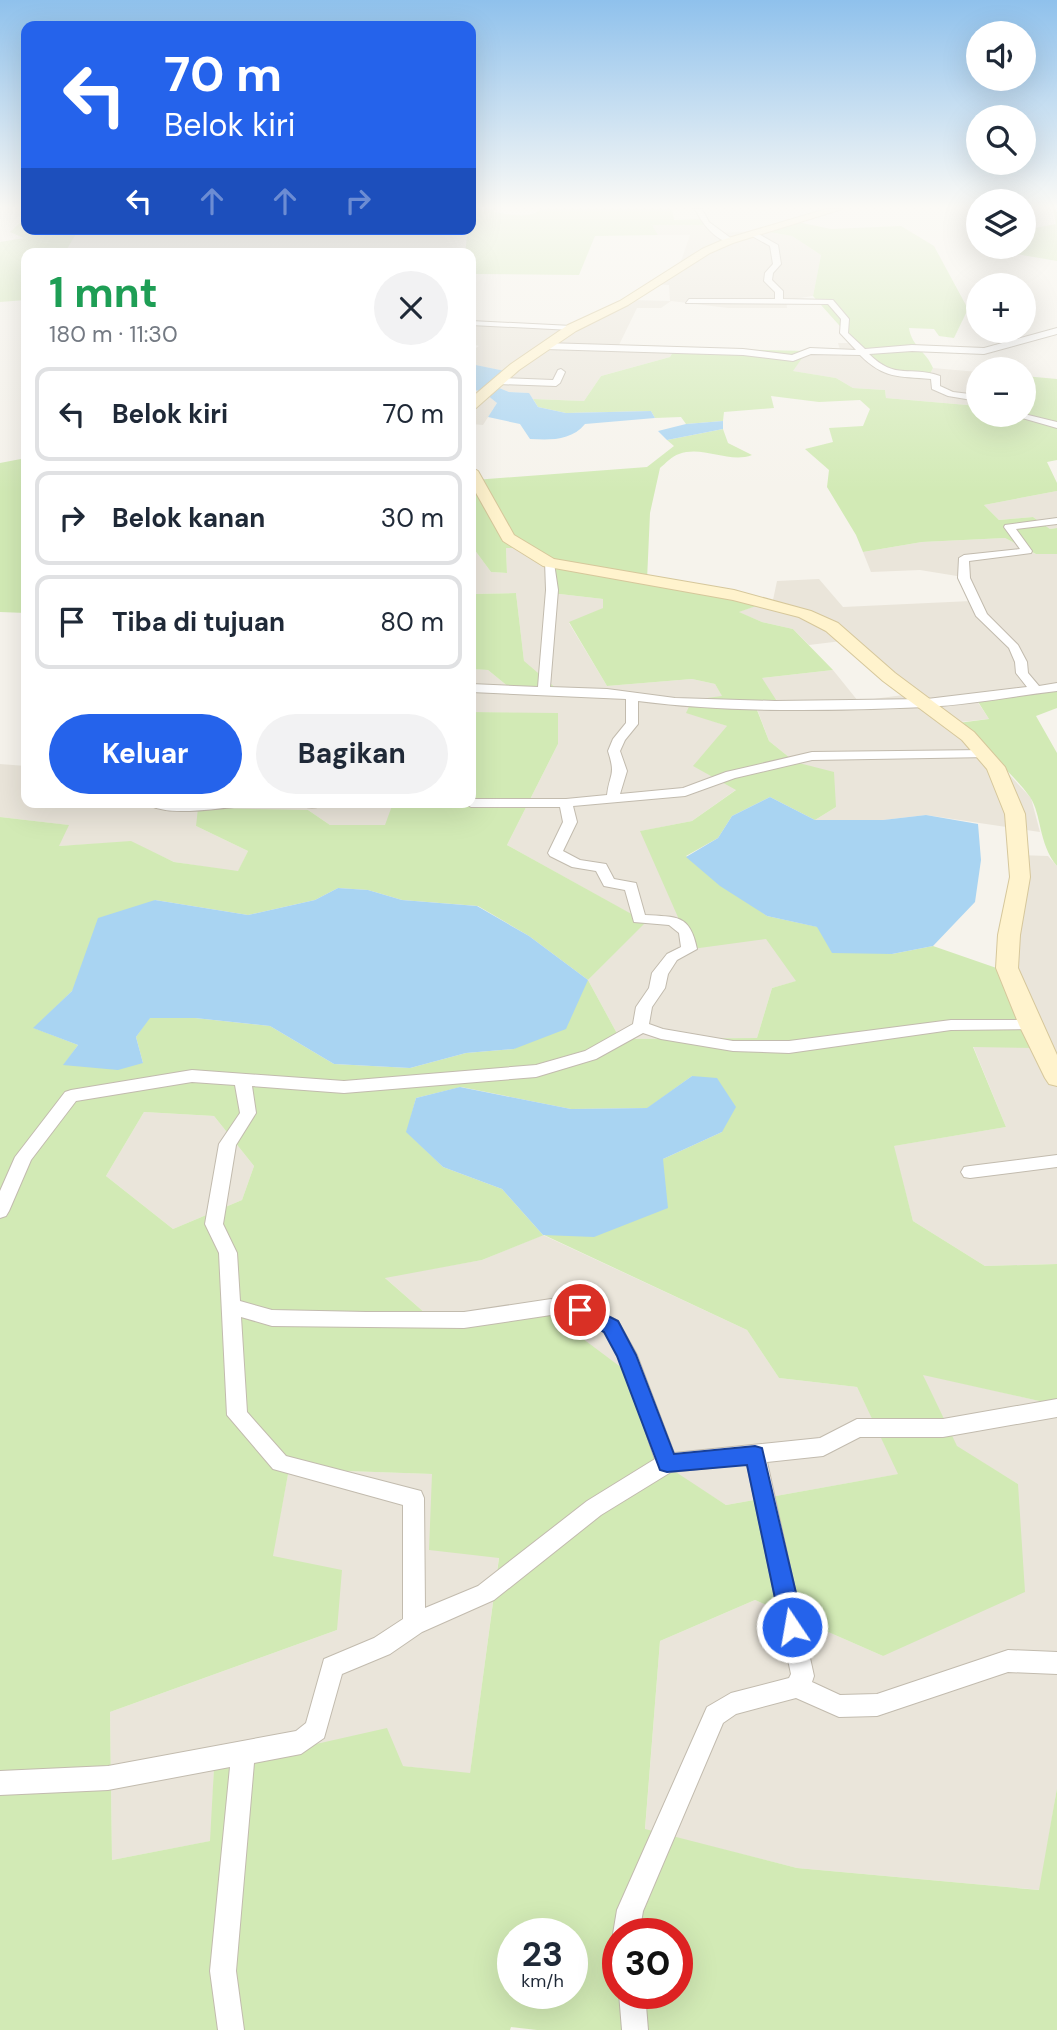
<!DOCTYPE html>
<html lang="id">
<meta charset="utf-8">
<style>
body{margin:0;font-family:"DM Sans",sans-serif;background:#f2f2f3;color:#1f2937;height:100vh;display:flex;flex-direction:column;font-size:26px;white-space:nowrap}
*{box-sizing:border-box;margin:0}
p{font-size:23px;color:#747a83}
.icon{flex:none;width:38px;height:38px;fill:none;stroke:currentColor;stroke-width:2;stroke-linecap:round;stroke-linejoin:round}
.map{position:relative;flex:1;overflow:hidden}
.sheet{position:absolute;left:21px;top:248px;width:455px;height:560px;display:flex;flex-direction:column;background:#fff;border-radius:14px;box-shadow:0 7px 28px #0002}
.sheet>*{flex:none}
.banner{position:absolute;left:21px;top:21px;width:455px;height:214px;border-radius:14px;box-shadow:0 7px 28px #0002;background:#2563eb;color:#fff;overflow:hidden}
.fabs{position:absolute;left:966px;top:21px;display:grid;gap:14px}
.fabs a{display:grid;place-items:center;width:70px;height:70px;border-radius:50%;background:#fff;box-shadow:0 7px 28px #0002;font-size:35px}
.speed{position:absolute;left:497px;top:1918px;display:flex;gap:14px;font-size:35px;font-weight:700;text-align:center}
.speed>*{display:grid;place-content:center;width:91px;height:91px;border-radius:50%;background:#fff;box-shadow:0 7px 28px #0002;line-height:1}
.speed small{font-size:18px;font-weight:400}
.speed .limit{border:10px solid #d22;background:#fff;color:#111}
.pin{position:absolute;display:grid;place-items:center;width:60px;height:60px;color:#fff;margin:-30px;border:4px solid #fff;border-radius:50%;box-shadow:0 2px 7px #0007}
.me{position:absolute;width:77px;margin:-38px;rotate:348deg;stroke-linejoin:round;filter:drop-shadow(0 0 5px #0008)}
.turn{display:flex;align-items:center;gap:24px;height:147px;padding:0 28px;font-size:32px}
.turn .icon{width:91px;height:91px;stroke-width:2.5}
.turn b{display:block;font-size:49px;line-height:60px}
.lanes{display:flex;align-items:center;height:66px;padding:0 28px;background:#0003;justify-content:center;gap:35px;direction:ltr}
.lanes .off{opacity:.35}
.round{display:grid;place-items:center;flex:none;width:74px;height:74px;border-radius:37px;background:#f2f2f3}
.headline{display:flex;align-items:center;justify-content:space-between;height:119px;padding:0 28px}
h1{font-size:42px;font-weight:700;line-height:52px;color:#1e9e55}
.cta{display:flex;gap:14px;margin-top:auto;padding:14px 28px}
.cta a{flex:1;height:80px;border-radius:42px;background:#2563eb;color:#fff;font-size:28px;font-weight:700;line-height:80px;text-align:center}
.cta a+a{background:#f2f2f3;color:#1f2937}
ul{padding:0;list-style:none}
li{display:flex;align-items:center;gap:21px;height:94px;margin:0 14px 10px;padding:0 14px;border:4px solid #e0e1e3;border-radius:14px}
li div{flex:1}
li b{display:block;font-size:26px}
li em{font-style:normal}
.map>svg:first-child{display:block}
.residential{fill:#eae5da}
.green{fill:#d2eab5;fill-rule:evenodd}
.water{fill:#a9d4f2}
.lines{fill:none;stroke-linecap:round;stroke-linejoin:round}
.street-casing{stroke:#c2bbae;stroke-width:2}
.secondary-casing{stroke:#d6c79b;stroke-width:2}
.street{fill:#fff;fill-rule:evenodd}
.secondary{fill:#fff3cd;fill-rule:evenodd}
.route{fill:#2563eb;stroke:#184099;stroke-width:2}
</style>
<div class="map">
<svg width="1057" height="2030" viewBox="0 0 1057 2030">
<rect width="100%" height="100%" fill="#f6f3ec"/>
<path class="residential" d="M651,225H708L716,233L763,231L792,236L821,255L813,296L786,300L787,308H728L671,301L661,308H637L619,345L675,348L670,357L601,376L584,401L533,399L528,393L509,392L491,385L504,371L471,364V351L479,346L471,344V322L567,328L631,300L670,301L669,285L653,284L680,264L690,235H658Z
M838,343H855L930,374L933,368L978,372V398L967,405L886,398L885,390L853,388L836,378L792,371L807,351L842,356Z
M471,390L482,391L497,403L483,425L471,424Z
M1057,491V528L1050,529L1033,517L999,520L984,505Z
M1005,538L1036,554H1057V684L975,698L989,719L951,723L989,753L1031,798L1040,832L926,815L883,820H815L836,807L795,762L769,741L757,709L761,678L833,670L858,701L911,694L850,640L809,645L793,629L762,622L738,612L773,600L777,581L819,579L843,607L971,601L963,577L920,570L871,572L863,552L922,542Z
M471,545L491,572L507,573L506,548H528L545,557L551,593L603,599L604,608L569,623L607,686L692,679L715,684L723,697L692,700L687,712L727,726L737,789L692,821L641,831L767,939L797,981L772,988L757,1038L620,1039L588,980L645,922L507,845L558,744V714L471,712V669L488,670L510,688L524,661L516,593L473,594L471,590Z
M0,764L26,766V803H393L386,825H330L308,810L196,826L248,851L238,872L174,862L131,842L58,846L68,825L0,817Z
M1018,855L1048,856L1057,866V1264L985,1266L913,1221L893,1146L1006,1127L973,1046L1008,972Z
M144,1112L214,1116L254,1166L242,1200L173,1229L106,1176Z
M543,1235L747,1330L779,1378L857,1387L899,1474L726,1505L433,1320L384,1277L482,1260Z
M922,1374L1057,1405V1788L1040,1890L797,1868L645,1830L660,1641L755,1600L883,1656L1018,1484L957,1447Z
M289,1469L433,1474L499,1557L470,1774L403,1766L214,1767L211,1841L112,1860L110,1712L337,1630L272,1557Z"/>
<path class="green" d="M471,209H496L494,212C509,214 529,220 541,209H672L674,220L704,219L708,225H652L658,235L595,236L579,275L471,274V254H465L468,229H471Z
M1053,209H1057V261L1010,253L1000,247H1024V230L1056,224Z
M26,217V229H79L64,254H26V300L0,302V242L24,238L10,232Z
M793,221L831,229L901,226L934,246L968,309L954,338L939,336L934,329L909,328C912,347 926,351 933,368L930,374L896,375L855,343L813,296L821,255L792,236L763,231Z
M675,348L807,351L793,371L836,378L853,388L885,390L886,398L967,405L978,398V415H1024V376L1057,379V460L1047,462L1057,483V491L984,505L999,520L1033,517L1050,529L1057,528V554H1036L1005,538L922,542L863,552L856,535L827,487L829,470L805,449L833,442L829,428L863,426L870,409L860,400L819,402L771,396L774,408L724,412L723,421L686,424L681,417L655,418L651,411L566,413L538,407L533,399L584,401L601,376L670,357Z
M723,429L728,443L752,455C729,464 703,445 679,454C672,456 665,464 660,468L650,513L647,580L773,600L739,612L762,622L793,629L833,670L762,678L780,706L757,710L769,741L795,762L834,772L836,807L815,820L770,797L732,816L718,838L686,856L767,916L818,927L892,954L933,946L1008,972L1040,1048L973,1047L1006,1127L894,1146L913,1221L985,1266L1057,1264V1405L923,1375L957,1446L1018,1484L1025,1592L883,1656L755,1600L660,1641L645,1829L797,1868L1039,1890L1057,1788V2030H537L511,2027L510,2030H0V817L69,825L59,846L131,841L174,862L238,871L248,851L196,826L198,808L308,810L330,825H385L393,803H471V712L558,713V744L507,845L646,922L588,980L620,1039L757,1038L772,988L796,981L766,939L692,949L640,831L692,821L736,790L693,766L727,726L686,713L692,700L722,696L715,684L692,679L607,686L569,622L603,608V599L551,593L545,557L528,548H506L507,573L491,572L471,545V475L474,480L647,467L674,446L667,440ZM338,888L368,890L402,900L478,906L529,936L588,980L514,1049L466,1053L410,1068L334,1064L270,1026L195,1018H149L136,1037L143,1063L64,1065L78,1045L34,1028L72,991L155,900L248,915L315,900ZM692,1076L722,1132L663,1159L543,1235L502,1189L443,1167L407,1132L416,1098L461,1087L571,1109L648,1108ZM144,1112L214,1116L254,1166L242,1200L173,1229L106,1176ZM544,1235L747,1330L779,1378L857,1387L898,1474L726,1505L659,1461L642,1383L535,1303L433,1320L385,1278L482,1260ZM289,1469L432,1474L429,1550L499,1558L470,1773L403,1766L387,1728L214,1767L210,1841L112,1860L110,1712L337,1630L342,1570L273,1556ZM513,1934H572V1993H513ZM618,1934H677V1993H618Z
M26,458V613L0,612V463Z
M471,590L474,594L516,593L524,661L558,690L510,688L488,670L471,669Z
M1057,684V708L1036,716L1057,753V866C1038,843 1042,815 1030,797C1009,768 978,745 950,724L989,719L975,697Z"/>
<path class="water" d="M471,364L505,371L492,385L509,392L529,393L538,407L566,413L651,411L655,418L585,424C571,441 550,440 530,439L520,424L488,417L497,403L482,391L471,390Z
M723,421V429L667,440L658,431L686,424Z
M770,797L815,820H883L926,815L978,824L981,860L975,902L933,946L892,954L832,953L817,927L767,916L720,886L686,857L718,838L732,816Z
M338,888L368,890L402,900L477,906L529,936L588,980L566,1029L514,1049L466,1053L410,1068L334,1064L270,1026L195,1018H150L136,1037L143,1063L118,1070L63,1065L78,1045L33,1028L72,991L98,918L155,900L248,915L315,900Z
M692,1076L717,1078L736,1107L722,1132L663,1159L668,1208L594,1237L543,1235L502,1189L443,1167L406,1132L416,1098L460,1087L571,1109L647,1108Z"/>
<g class="lines">
<g class="street-casing">
<path id="street" d="M695,209H702L709,222L732,239V243C715,241 702,223 695,209Z
M755,232L778,245L781,264L773,273L772,280L783,291V299L833,300L849,319L848,333L865,349L912,345L984,348L1057,328V334L984,354L912,351L869,354C896,381 910,365 940,376V386L953,392L978,395V401L948,396L932,389L931,379C898,376 884,379 860,355L811,354L793,361L743,355L545,349L541,346L545,343L743,349L792,355L810,348L856,350L840,333L841,319L828,304L686,303L689,299H775V292L764,281L765,273L773,264L770,246L752,236Z
M471,321L572,326L576,328L572,330L471,325Z
M561,369L565,372L560,383L556,386L499,384L495,381L499,378L553,380L558,370Z
M1024,414L1057,422V428L1012,415Z
M1057,518V524L1016,529L1032,551L1031,553L969,561L970,578L987,614L1018,645L1027,662L1028,673L1039,686L1057,683V691C1013,696 969,705 925,707C832,711 731,713 638,701V724L625,740L620,751L627,771L620,794L683,788L726,772L812,752L985,750L990,751V757L812,760L735,778L685,796L573,806L577,822L563,851L580,860L606,864L614,879L636,883L645,915C677,917 690,914 697,949L677,960L668,974L665,988L652,1007L649,1024L663,1029L733,1041H789L951,1020H1030L1036,1021L1038,1025L1036,1029L951,1030L789,1053L733,1051L661,1039L643,1033L596,1059L536,1077L344,1093L252,1086L256,1113L236,1145L223,1224L237,1253L240,1301L272,1310L366,1312H464L551,1299L587,1305L618,1321L637,1355L674,1453L820,1438L857,1419H943L1057,1399V1417L943,1437H860L823,1456L767,1462L814,1676L812,1682L840,1695L877,1694L1008,1650L1057,1652V1674L1008,1672L877,1716L839,1717L796,1698L736,1714L723,1723L643,1911L639,1934H618L617,1943L613,1934L617,1910L707,1707L731,1693L789,1678L791,1674L747,1464L671,1472L601,1515L494,1600L422,1632L390,1654L342,1674L324,1738L301,1754L254,1763L236,1971L244,2030H218L210,1971L230,1767L108,1790L0,1795V1771L108,1766L296,1731L306,1723L324,1659L374,1638L403,1619V1505L273,1469L227,1415L219,1253L205,1224L219,1144L240,1113L235,1085L192,1082L76,1101L31,1160L9,1211L6,1216L0,1218V1191L15,1157L65,1092L71,1090L192,1070L344,1081L536,1065L585,1051L633,1024L636,1007L649,988L652,973L667,954L681,947L679,933L669,925L634,922L625,890L604,886L596,871L572,867L550,856L548,853L563,822L560,807H471L464,803H471V799H566L607,795C610,772 616,776 608,751L613,739L626,723V699L471,692V684L538,687L546,590L545,561L554,563L558,590L550,687L607,689L675,698L775,701L927,699L1027,687L1016,673L1015,662L1009,648L976,616L958,578L959,558L964,555L1020,549L1004,527L1005,525ZM551,1315C570,1317 586,1319 602,1330C619,1343 646,1435 655,1459L587,1501L478,1586L425,1608L424,1498L421,1491L286,1456L247,1412L241,1317L272,1326L464,1328Z
M146,803H241L234,807C212,809 164,817 146,803Z
M299,803H325C319,809 305,809 299,803Z
M1057,1155V1167L970,1178L964,1177L961,1172L964,1167L970,1166Z
M619,1993H645L648,2030H622Z"/>
</g>
<g class="secondary-casing">
<path id="secondary" d="M826,209H842L733,243L710,253L628,305L576,331L519,370L476,408L471,409V398L511,364L568,325L620,301L702,249L725,239Z
M471,467L478,471L514,535L554,559L734,590L811,611L838,623L895,673L974,732L1005,767L1025,814L1030,877L1020,935L1018,968L1057,1055V1086L1049,1084L1045,1078L1019,1025L996,968L998,935L1010,877L1005,814L987,769L962,740L883,681L826,631L799,617L733,600L543,566L503,541L471,484Z"/>
</g>
<use href="#street" class="street"/>
<use href="#secondary" class="secondary"/>
</g>
<linearGradient id="sky" x2="0" y2="1"><stop stop-color="#8fc1ec"/><stop offset="0.42" stop-color="#fbfaf6"/><stop offset="1" stop-color="#fbfaf6" stop-opacity="0"/></linearGradient>
<rect width="1057" height="493" fill="url(#sky)"/>
<path class="route" d="M580,1302L618,1321L636,1355L674,1454L755,1446L762,1448L804,1627L800,1635L792,1638L784,1635L781,1627L747,1465L667,1472L660,1470L617,1356L604,1332L573,1315L570,1310L573,1304Z"/>
</svg>
<div class="fabs">
<a><svg class="icon" aria-label="sound" viewBox="0 0 24 24"><path d="M4 9h4l5-4v14l-5-4H4zM17 9q2 3 0 6"/></svg></a>
<a><svg class="icon" aria-label="search" viewBox="0 0 24 24"><circle cx="10" cy="10" r="6"/><path d="M15 15l6 6"/></svg></a>
<a><svg class="icon" aria-label="layers" viewBox="0 0 24 24"><path d="M12 4l9 5-9 5-9-5zM3 14l9 5 9-5"/></svg></a>
<a>+</a>
<a>−</a>
</div>
<div class="speed"><div>23<small>km/h</small></div><div class="limit">30</div></div>
<div class="pin" style="left:580px;top:1310px;background:#d93025"><svg class="icon" aria-label="arrive" viewBox="0 0 24 24"><path d="M6 21V4h12l-3 4 3 4H6"/></svg></div>
<svg class="me" style="left:792px;top:1627px" viewBox="-20 -20 40 40"><circle r="17" fill="#2563eb" stroke="#fff" stroke-width="3"/><path d="M0-11L8 9 0 5-8 9z" fill="#fff"/></svg>
<div class="banner">
<div class="turn"><svg class="icon" aria-label="left" viewBox="0 0 24 24"><path d="M17 20v-9H6M10 6l-5 5 5 5"/></svg><div><b>70 m</b>Belok kiri</div></div>
<div class="lanes"><svg class="icon" aria-label="left" viewBox="0 0 24 24"><path d="M17 20v-9H6M10 6l-5 5 5 5"/></svg><svg class="icon off" aria-label="ahead" viewBox="0 0 24 24"><path d="M12 20V5M6 11l6-6 6 6"/></svg><svg class="icon off" aria-label="ahead" viewBox="0 0 24 24"><path d="M12 20V5M6 11l6-6 6 6"/></svg><svg class="icon off" aria-label="right" viewBox="0 0 24 24"><path d="M7 20v-9h11M14 6l5 5-5 5"/></svg></div>
</div>
<section class="sheet">
<div class="headline"><div><h1>1 mnt</h1><p>180 m · 11:30</p></div><a class="round"><svg class="icon" aria-label="close" viewBox="0 0 24 24"><path d="M6 6l12 12M18 6L6 18"/></svg></a></div>
<ul>
<li><svg class="icon" aria-label="left" viewBox="0 0 24 24"><path d="M17 20v-9H6M10 6l-5 5 5 5"/></svg><div><b>Belok kiri</b></div><em>70 m</em></li>
<li><svg class="icon" aria-label="right" viewBox="0 0 24 24"><path d="M7 20v-9h11M14 6l5 5-5 5"/></svg><div><b>Belok kanan</b></div><em>30 m</em></li>
<li><svg class="icon" aria-label="arrive" viewBox="0 0 24 24"><path d="M6 21V4h12l-3 4 3 4H6"/></svg><div><b>Tiba di tujuan</b></div><em>80 m</em></li>
</ul>
<div class="cta"><a>Keluar</a><a>Bagikan</a></div>
</section>
</div>
